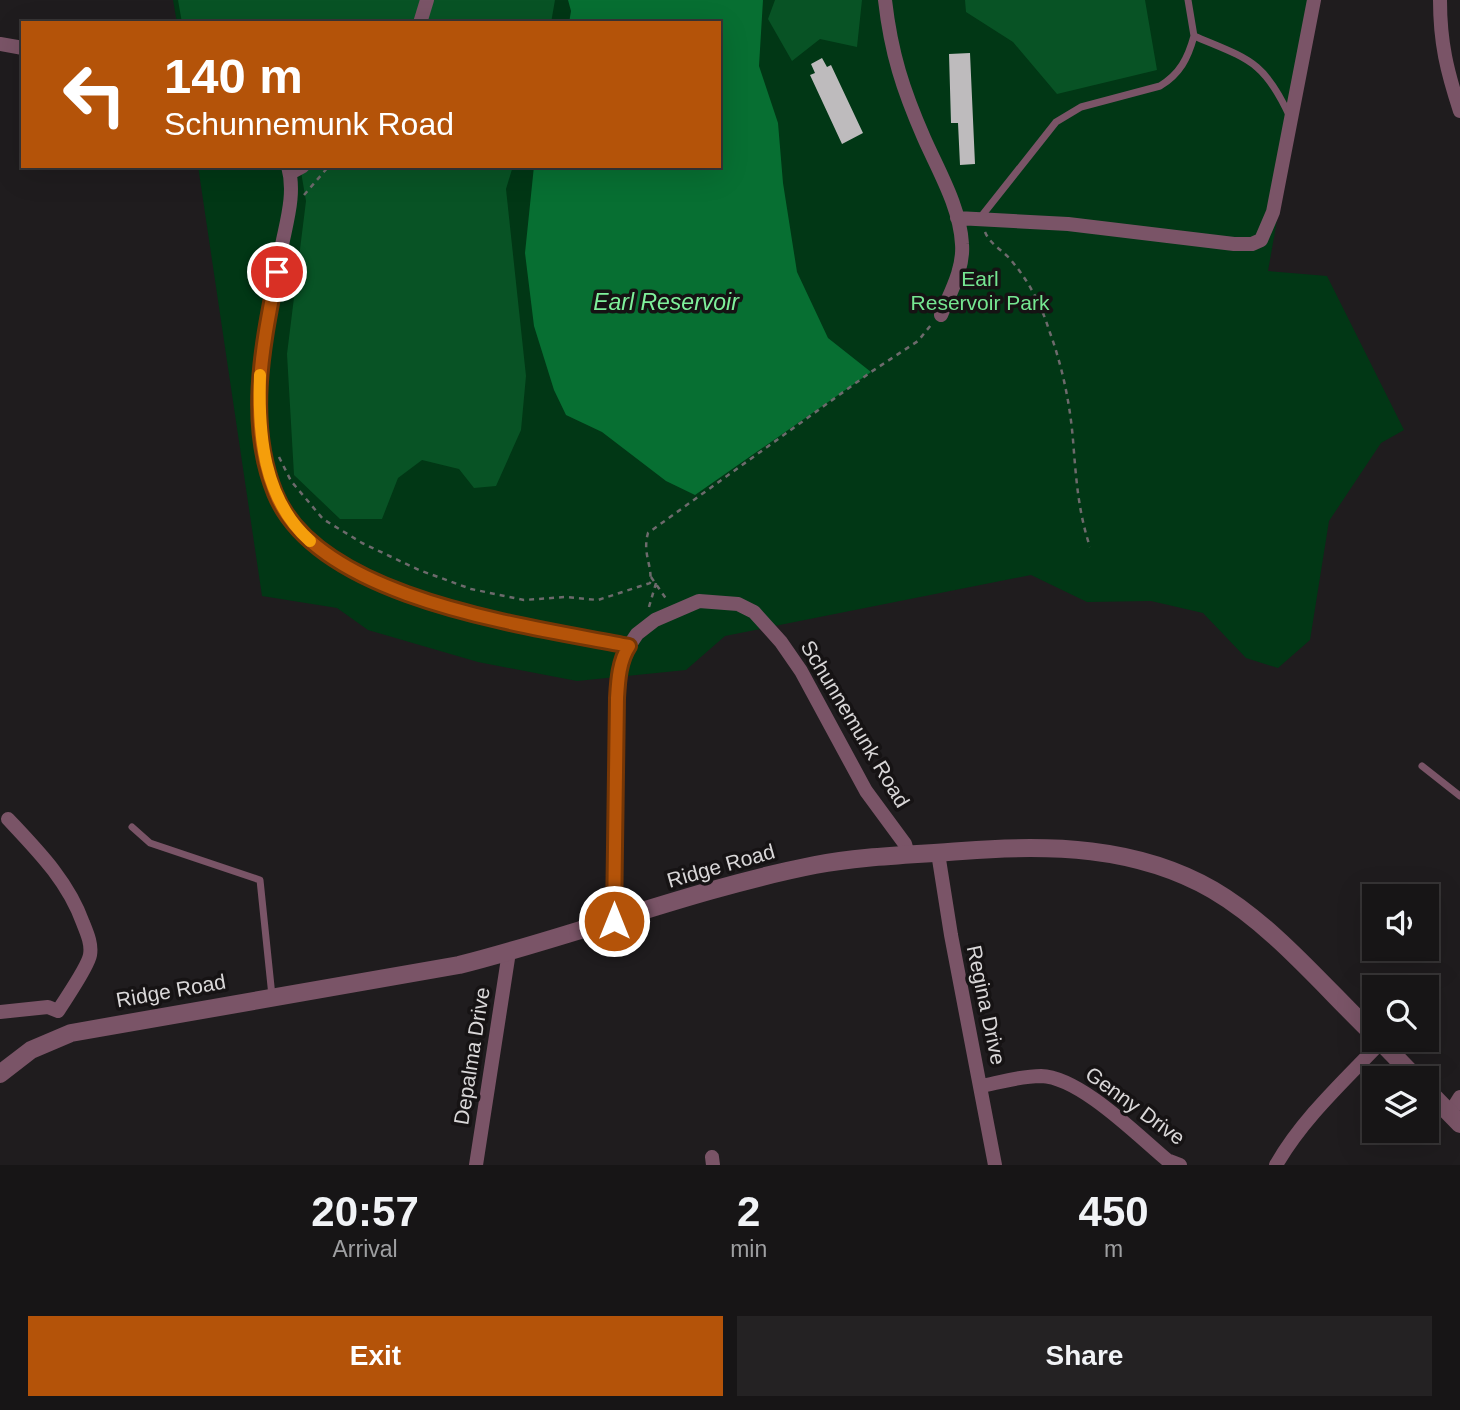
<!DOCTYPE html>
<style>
body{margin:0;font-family:Helvetica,sans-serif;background:#242223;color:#f1f3f6;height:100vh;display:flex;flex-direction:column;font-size:26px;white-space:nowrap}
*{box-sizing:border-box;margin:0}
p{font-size:23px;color:#9e9fa1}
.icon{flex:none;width:38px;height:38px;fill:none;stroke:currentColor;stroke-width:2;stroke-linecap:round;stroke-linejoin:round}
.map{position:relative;height:1165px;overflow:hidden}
.details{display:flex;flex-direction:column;background:#171516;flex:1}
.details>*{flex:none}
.banner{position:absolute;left:21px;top:21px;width:700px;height:147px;border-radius:0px;box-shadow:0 7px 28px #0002,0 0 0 2px #363435;background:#b45309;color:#fff;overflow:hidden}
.fabs{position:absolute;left:1362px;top:884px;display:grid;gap:14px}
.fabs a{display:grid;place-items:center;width:77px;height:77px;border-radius:0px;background:#171516;box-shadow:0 7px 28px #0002,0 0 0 2px #363435;font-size:35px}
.pin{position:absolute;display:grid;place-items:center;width:60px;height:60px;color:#fff;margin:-30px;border:4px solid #fff;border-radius:50%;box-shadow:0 2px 7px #0007}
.me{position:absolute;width:77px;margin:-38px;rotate:0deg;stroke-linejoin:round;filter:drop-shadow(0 0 5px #0008)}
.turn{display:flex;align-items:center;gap:24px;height:147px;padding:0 28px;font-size:32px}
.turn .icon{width:91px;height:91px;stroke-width:2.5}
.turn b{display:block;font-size:49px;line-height:60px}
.eta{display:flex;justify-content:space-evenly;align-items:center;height:119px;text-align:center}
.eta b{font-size:42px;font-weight:600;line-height:49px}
.cta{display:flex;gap:14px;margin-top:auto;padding:14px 28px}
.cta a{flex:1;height:80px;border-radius:0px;background:#b45309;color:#fff;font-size:28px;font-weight:600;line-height:80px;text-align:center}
.cta a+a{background:#242223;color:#f1f3f6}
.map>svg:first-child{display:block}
.green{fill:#013715}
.forest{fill:#085325}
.water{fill:#076f32}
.building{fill:#bebbbd}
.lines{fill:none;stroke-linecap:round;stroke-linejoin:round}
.path{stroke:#6d6a6c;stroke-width:2.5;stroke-dasharray:5 5;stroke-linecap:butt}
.service{stroke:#7a5467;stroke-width:7}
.minor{stroke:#7a5467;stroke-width:14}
.tertiary{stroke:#7a5467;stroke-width:18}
.route-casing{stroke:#753606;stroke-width:18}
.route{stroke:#b45309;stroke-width:12}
.slow{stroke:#f59e0b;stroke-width:12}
.labels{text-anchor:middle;stroke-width:7;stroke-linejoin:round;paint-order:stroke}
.park-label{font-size:21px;fill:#75e691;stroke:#161314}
.street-label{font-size:21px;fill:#d9d7d8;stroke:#161314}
.water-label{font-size:23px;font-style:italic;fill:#7ff19b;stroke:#161314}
</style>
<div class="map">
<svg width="1460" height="1165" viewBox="0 0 1460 1165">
<rect width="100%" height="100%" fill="#1f1c1e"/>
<path class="green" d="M173,0H1316L1268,271L1327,276L1404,430L1381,443L1329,521L1310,640L1278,668L1246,658L1203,613L1151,601L1087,602L1031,575L725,636L686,670L577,681L478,662L368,630L337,608L262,596L198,166H719V23H177Z"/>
<path class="forest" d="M178,0H555L551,23H182Z
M775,0H862L857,47L820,39L792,61L768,19Z
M965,0H1145L1157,70L1057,94L1013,42L966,12Z
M300,166H513L506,189L526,376L521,430L496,486L474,488L459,469L422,460L398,478L382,519H340L294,475L287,354L306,201Z"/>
<path class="water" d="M568,0H763L759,66L778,123L783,183L797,272L828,338L871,372L695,495L666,481L602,432L566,415L554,390L534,326L525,253L534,166H719V23H569L571,11Z"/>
<path class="building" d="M970,53L975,164L960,165L958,123H951L949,54Z
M822,58L827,67L831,65L863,133L842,144L810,75L815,73L811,64Z"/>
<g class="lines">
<path class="path" d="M304,195L329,166
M985,232C990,244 1002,250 1010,259C1028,280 1041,304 1049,330C1062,365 1070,403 1073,440C1076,477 1078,511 1090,547
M279,457L291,481L323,519L362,543L419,570L471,589L524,600L565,597L598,600L650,583C653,566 642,554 648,533L871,372L918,341L931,325
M651,577L667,600
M649,607L656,583"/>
<path class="service" d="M1188,0L1194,36C1248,59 1264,60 1290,117
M980,218L1056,122L1081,107L1160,86C1180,74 1188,58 1194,36
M1422,766L1460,796
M132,827L150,843L260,880L272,996"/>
<path class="minor" d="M885,0C891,53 903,90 924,138C939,172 960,207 962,244C964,269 950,293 941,315
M1440,0C1440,43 1447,71 1460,111
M420,23L427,0
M0,44L23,48
M288,166C296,194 286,223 281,250C275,281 268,312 264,344C255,402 256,484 299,531C363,603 536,627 629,646L637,634L655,620L699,601L738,604L754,612L781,642L801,671L866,791L905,844L908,854
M290,173L303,166
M957,218L1068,224L1234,244H1252L1261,240L1273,212L1314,0
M8,819C38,851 68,881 83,923C87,933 92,944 90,955C88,967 66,998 58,1011
M938,853L951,935L995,1165
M614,921L617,698C618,681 619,661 629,646
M0,1012L48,1007L58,1011
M982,1086C1001,1082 1021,1076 1041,1076C1080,1077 1137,1135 1167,1160L1180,1165
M1450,1113L1460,1097
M712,1157L713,1165
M476,1165L509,952
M1276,1165C1303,1118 1344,1081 1381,1042"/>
<path class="tertiary" d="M1379,1040L1416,1078
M0,1074L31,1050L71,1033L459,965C578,935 694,889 815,865C863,856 913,855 962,851C1048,844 1137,846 1213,890C1273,925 1324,987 1374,1035
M1426,1089L1460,1124"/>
</g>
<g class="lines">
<g class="route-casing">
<path id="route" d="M277,272C263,344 246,422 275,493C318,600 529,626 629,646C619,661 618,681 617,698L614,921"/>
</g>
<use href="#route" class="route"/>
<path class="slow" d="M260,375C258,434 263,499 310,541"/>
</g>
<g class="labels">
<g class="park-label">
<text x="980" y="286">Earl<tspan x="980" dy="24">Reservoir Park</tspan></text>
</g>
<g class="street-label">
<text transform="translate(855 724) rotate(59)" y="7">Schunnemunk Road</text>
<text transform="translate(721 866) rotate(-16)" y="7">Ridge Road</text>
<text transform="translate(171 991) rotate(-10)" y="7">Ridge Road</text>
<text transform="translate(986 1005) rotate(78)" y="7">Regina Drive</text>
<text transform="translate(472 1056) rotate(-81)" y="7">Depalma Drive</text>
<text transform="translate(1135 1106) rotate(36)" y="7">Genny Drive</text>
</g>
<g class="water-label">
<text x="666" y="310">Earl Reservoir</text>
</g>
</g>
</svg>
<div class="fabs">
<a><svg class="icon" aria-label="sound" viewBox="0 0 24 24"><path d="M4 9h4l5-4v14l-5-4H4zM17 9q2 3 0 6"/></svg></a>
<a><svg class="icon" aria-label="search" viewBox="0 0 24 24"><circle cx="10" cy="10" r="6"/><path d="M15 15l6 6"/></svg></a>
<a><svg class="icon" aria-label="layers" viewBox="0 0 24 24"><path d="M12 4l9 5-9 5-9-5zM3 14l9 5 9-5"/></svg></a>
</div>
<div class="pin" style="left:277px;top:272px;background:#d93025"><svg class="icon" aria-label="arrive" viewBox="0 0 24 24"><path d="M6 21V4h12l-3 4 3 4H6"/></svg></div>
<svg class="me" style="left:614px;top:921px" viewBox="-20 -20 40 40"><circle r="17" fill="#b45309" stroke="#fff" stroke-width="3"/><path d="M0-11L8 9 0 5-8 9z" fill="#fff"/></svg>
<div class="banner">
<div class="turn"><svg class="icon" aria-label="left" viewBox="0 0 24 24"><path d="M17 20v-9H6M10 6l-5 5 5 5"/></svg><div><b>140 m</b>Schunnemunk Road</div></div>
</div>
</div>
<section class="details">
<div class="eta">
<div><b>20:57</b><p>Arrival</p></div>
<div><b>2</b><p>min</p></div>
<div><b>450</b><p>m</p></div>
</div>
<div class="cta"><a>Exit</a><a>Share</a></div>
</section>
